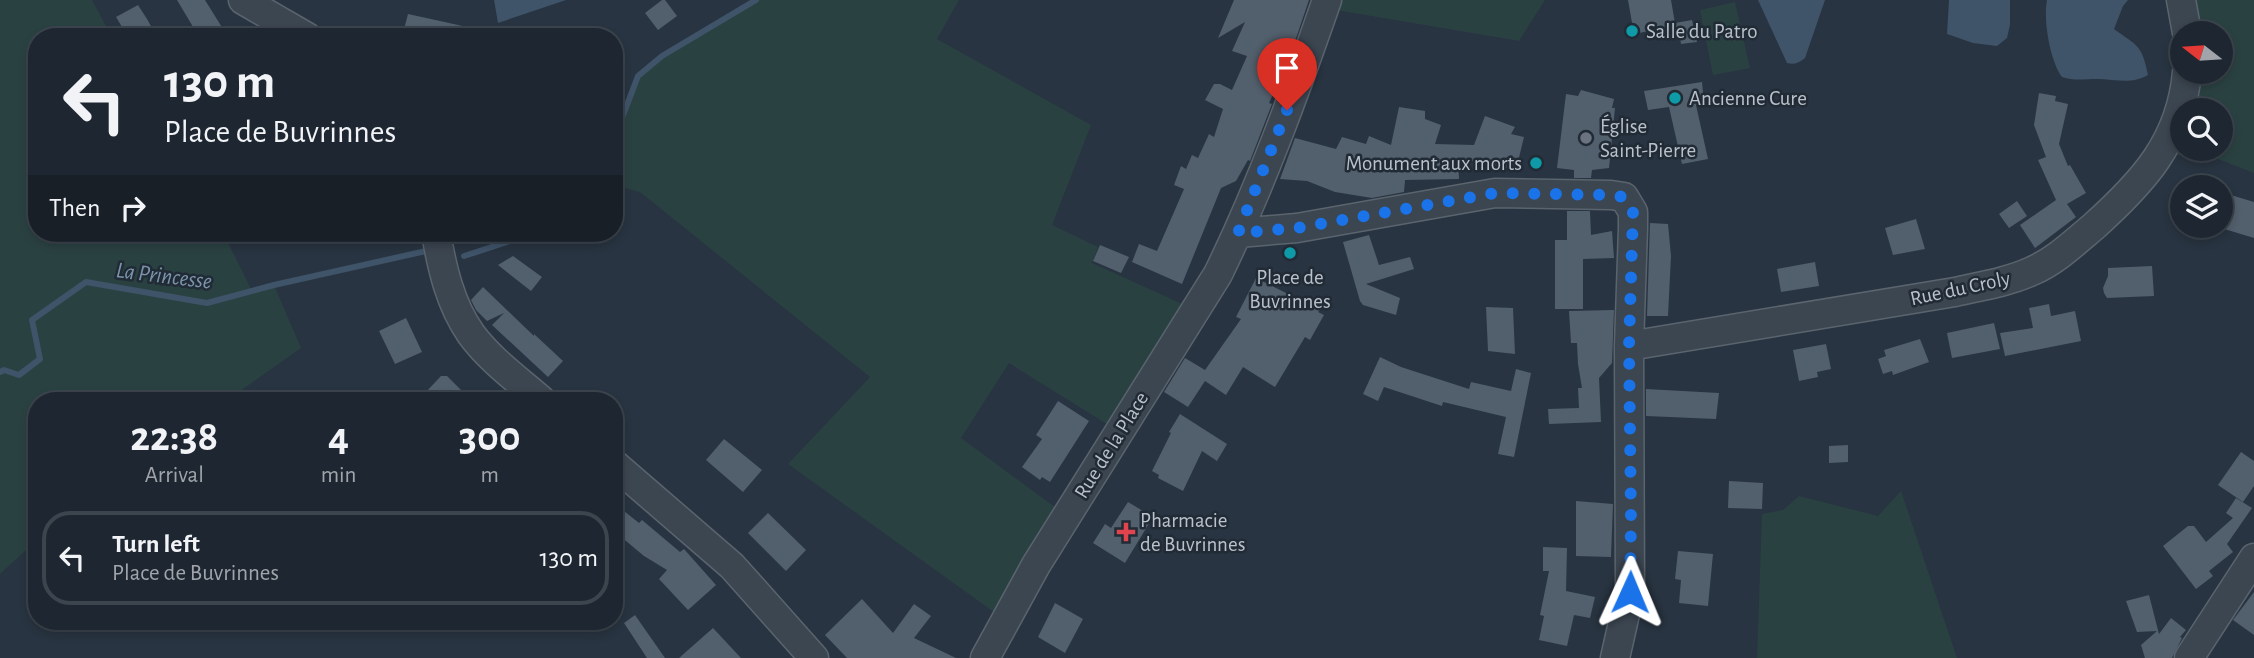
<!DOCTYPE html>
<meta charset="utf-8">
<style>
body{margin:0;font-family:"Alegreya Sans",sans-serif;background:#2b333d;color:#f1f3f6;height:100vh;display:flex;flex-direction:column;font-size:26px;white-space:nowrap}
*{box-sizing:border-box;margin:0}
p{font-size:23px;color:#a1a5ab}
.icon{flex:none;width:38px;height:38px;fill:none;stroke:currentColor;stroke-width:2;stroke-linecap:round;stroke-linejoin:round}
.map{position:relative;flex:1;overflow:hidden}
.details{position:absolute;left:28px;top:392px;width:595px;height:238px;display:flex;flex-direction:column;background:#1e2731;border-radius:28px;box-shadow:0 4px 10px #0003,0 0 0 2px #3c444d}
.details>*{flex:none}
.top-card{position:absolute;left:28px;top:28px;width:595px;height:214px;border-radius:28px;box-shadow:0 4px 10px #0003,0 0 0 2px #3c444d;background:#1e2731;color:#f1f3f6;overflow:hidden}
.needle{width:46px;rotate:287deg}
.controls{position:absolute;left:2170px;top:21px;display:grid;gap:14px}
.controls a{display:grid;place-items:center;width:63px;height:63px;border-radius:50%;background:#1e2731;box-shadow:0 4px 10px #0003,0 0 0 2px #3c444d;font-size:35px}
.pin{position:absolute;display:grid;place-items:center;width:60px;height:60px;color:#fff;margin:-72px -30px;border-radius:50% 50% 50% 0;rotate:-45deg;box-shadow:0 0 7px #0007}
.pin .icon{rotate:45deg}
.me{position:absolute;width:77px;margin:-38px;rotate:1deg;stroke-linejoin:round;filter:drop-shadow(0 0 5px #0008)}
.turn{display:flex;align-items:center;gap:24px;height:147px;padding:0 21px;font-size:32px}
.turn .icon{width:91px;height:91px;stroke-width:2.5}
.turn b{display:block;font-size:49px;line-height:60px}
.then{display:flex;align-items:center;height:66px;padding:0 21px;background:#0003;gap:14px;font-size:26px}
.eta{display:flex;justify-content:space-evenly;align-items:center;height:119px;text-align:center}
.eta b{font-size:42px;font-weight:600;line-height:49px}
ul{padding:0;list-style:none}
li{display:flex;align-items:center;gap:21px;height:94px;margin:0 14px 10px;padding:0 7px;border:4px solid #3c444d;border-radius:28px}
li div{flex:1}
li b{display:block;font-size:26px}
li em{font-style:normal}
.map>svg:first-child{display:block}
.green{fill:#2a4142}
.water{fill:#3f5369}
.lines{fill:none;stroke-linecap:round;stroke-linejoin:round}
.stream{stroke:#3f5369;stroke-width:6}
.building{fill:#525f6c}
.minor-casing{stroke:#5a646e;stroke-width:31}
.minor{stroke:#3c4651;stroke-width:28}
.route{stroke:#1a73e8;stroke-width:12;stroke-dasharray:0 21.6}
.culture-dot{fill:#0f9aa8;stroke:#212b36;stroke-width:2.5}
.worship-dot{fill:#6b7280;stroke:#212b36;stroke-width:2.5}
.health-dot{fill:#e0444e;stroke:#212b36;stroke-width:2.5}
.labels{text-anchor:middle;stroke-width:5;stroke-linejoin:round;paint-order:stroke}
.poi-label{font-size:21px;fill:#b9c1cb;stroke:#212b36;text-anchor:start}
.street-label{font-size:21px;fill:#b9c1cb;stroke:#212b36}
.water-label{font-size:23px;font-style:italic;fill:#7c94ab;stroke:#212b36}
</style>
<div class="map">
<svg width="2254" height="658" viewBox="0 0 2254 658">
<rect width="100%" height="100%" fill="#283441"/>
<path class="green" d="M0,0H92L112,37H37V233H223L252,291L274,285L301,348L226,401H37V540L0,574Z
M756,0H959L937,39L1091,125L1052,225L1098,247L1092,263L1189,307L1113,428L1009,363L961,438L1059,510L998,615L788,464L870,377L640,192L614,185V139L638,76L662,56Z
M1339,0H1545L1519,41L1336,10Z
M2189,0H2254V173L2210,156L2168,155L2182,123V149H2221V110H2186L2195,72H2221V33H2195Z
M1735,2L1750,68L1713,75L1700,10Z
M1901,491L1957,658H1757L1762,514L1783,510L1799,496L1878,516Z"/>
<path class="water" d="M494,0H566L498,23Z
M1758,0H1825L1805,58C1799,63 1794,65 1787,63Z
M1949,0H2010V25L2007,38L1997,46L1973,43L1947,34Z
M2047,0H2128L2123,6L2114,29C2137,46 2142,44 2148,75C2131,85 2115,79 2097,79C2084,79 2074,81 2062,77C2050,61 2043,20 2047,0Z"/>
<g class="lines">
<path class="stream" d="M614,139L638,76L662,56L756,0
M464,256L507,242L528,233
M0,372L4,370L19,375L40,359L32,320L86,282L207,303L274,285L426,251"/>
</g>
<path class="building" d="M177,0H205L228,37H199Z
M662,0H665L677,16L658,30L645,13Z
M1234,0H1309L1289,59L1269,103L1272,104L1250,161L1248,160L1236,181L1221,188L1182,284L1132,262L1139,244L1157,251L1184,189L1174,185L1181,166L1186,169L1192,155L1198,158L1209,134L1214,137L1223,109L1205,100L1214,84H1220L1232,90L1247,56L1232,51L1245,22L1218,38Z
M1628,0H1671L1675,23L1692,20L1697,42L1681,44L1680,38H1670L1668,27L1634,34Z
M138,5L147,19L157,37H128L116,17Z
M408,14L481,30L483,31V37H402Z
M1702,82L1704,103L1696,105L1708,159L1682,164L1669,107L1648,110L1644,91Z
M1581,90L1614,99L1612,108H1615L1609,168L1592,170L1591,178H1574V170L1557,168L1566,94L1578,96Z
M2039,93L2056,96L2055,101L2068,104L2059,144L2068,166L2070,165L2086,193L2067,204L2076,217L2035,248L2020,225L2056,200L2038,160L2046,157L2034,125Z
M1399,107L1425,111V119L1441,125L1435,144L1474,145L1485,116L1515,127L1511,134L1524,137L1516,170L1458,158L1459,179L1405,180L1404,192L1372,198L1335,192L1307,181L1280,179L1295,138L1336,149L1342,137L1366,144L1369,136L1391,145Z
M2221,192L2254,202V238L2221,228Z
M2017,201L2027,216L2009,228L1999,214Z
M1567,211H1590L1591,235L1612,231L1614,258L1583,259V309H1555V240H1567Z
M1916,219L1925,249L1893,255L1885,228Z
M1650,223L1668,224L1671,256L1668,316H1647Z
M1369,235L1379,265L1410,257L1414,269L1366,284L1400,298L1396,315L1363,305L1360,301L1343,242Z
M1100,245L1129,257L1121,273L1093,261Z
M513,256L542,277L531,291L498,265Z
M1815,262L1819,286L1781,292L1777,269Z
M2152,266L2154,296L2107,298L2104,293L2103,288L2108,276V268Z
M1256,278L1320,310L1318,312L1324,315L1310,340L1305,337L1275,387L1243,367L1226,395L1205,381L1188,407L1164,392L1185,358L1205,370L1241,319L1236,317Z
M483,287L534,336V334L563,361L548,377L492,325L504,313L487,321L476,310L471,300Z
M2049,304L2051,316L2075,311L2081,341L2005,356L2000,333L2033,328L2029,308Z
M1486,307L1513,308L1515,354L1488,351Z
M1614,310L1612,363L1599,378L1601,422L1549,424L1548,409L1579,408L1578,388H1582L1578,364L1577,343H1571L1569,311Z
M406,318L422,352L395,364L379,331Z
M1994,323L2000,349L1952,358L1947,333Z
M1920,339L1929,362L1893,375L1892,371L1883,374L1878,359L1886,356L1884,350Z
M1826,344L1831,369L1817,372L1818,377L1799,381L1793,350Z
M1380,357L1401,367L1469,389L1471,382L1511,391L1516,369L1531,373L1514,457L1498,454L1506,417L1443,402L1442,406L1384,387L1378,401L1363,394Z
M441,376H447L472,401H433L425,393Z
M1646,389L1719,393L1716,419L1646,416Z
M1058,401L1089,421L1050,482L1042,477L1040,480L1022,467L1042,439L1036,435Z
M1180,414L1227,444L1217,461L1202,451L1183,491L1158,478L1159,475L1152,471L1171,433L1169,432Z
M724,439L762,470L743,492L706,460Z
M1848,445V462L1829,463V446Z
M2241,452L2254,461V486L2243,502L2218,485Z
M1729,481L1763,483L1762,509L1728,508Z
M2236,498L2252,508L2227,544L2233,552L2209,571L2213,576L2196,589L2163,546L2188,526H2194L2206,542L2233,518L2226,513Z
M1576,501L1613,504L1611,557L1576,556Z
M1128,502L1153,517L1125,563L1093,543L1105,524L1111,528Z
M614,503L639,523L642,520L680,552L684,549L716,585L688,610L659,579L667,570L644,556L614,531Z
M768,513L806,550L786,571L748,533Z
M1543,547L1567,548L1566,591L1595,597L1590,618L1574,615L1567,646L1539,640L1544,616L1540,615L1549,571H1543Z
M1678,551L1713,554L1708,606L1679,603L1681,580L1675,579Z
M2254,592V635L2233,620Z
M2149,595L2159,634L2171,618L2186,630L2180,637L2182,638L2172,658H2145L2141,645L2157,631L2137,632L2126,601Z
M862,599L893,633L914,604L931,616L914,638L956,658H847L825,635Z
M1055,603L1083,619L1065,653L1038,637Z
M635,615L665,658H647L624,623Z
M713,628L741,658H679Z"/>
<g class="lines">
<g class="minor-casing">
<path id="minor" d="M243,0L307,37
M2181,0L2187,33
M436,233C442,268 450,304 471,334C490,360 518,380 542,401
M1238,233L1297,228L1495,193L1611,195L1624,197L1633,212V228L1629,346L1630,592L1615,658
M1629,346L1955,292C1981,286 2008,282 2032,271C2055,261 2074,243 2093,227C2142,183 2181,142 2187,72
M614,464L732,566L814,658
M985,658L1036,565L1218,274C1261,186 1295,92 1327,0
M2189,658L2254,558"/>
</g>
<use href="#minor" class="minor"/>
</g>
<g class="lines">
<path class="route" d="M1287,110L1238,233L1297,228L1495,193L1611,195L1624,197L1633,212L1629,346L1631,519L1630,592"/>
</g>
<g class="culture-dot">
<circle cx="1632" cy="31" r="7"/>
<circle cx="1675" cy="98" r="7"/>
<circle cx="1536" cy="163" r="7"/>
<circle cx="1290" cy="253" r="7"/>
</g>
<circle class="worship-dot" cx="1586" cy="138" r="7"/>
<path class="health-dot" d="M1122.5 521.5h7v7h7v7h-7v7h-7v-7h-7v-7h7z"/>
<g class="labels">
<g class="poi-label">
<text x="1646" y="38">Salle du Patro</text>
<text x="1689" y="105">Ancienne Cure</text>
<text x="1600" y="133">Église<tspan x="1600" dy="24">Saint-Pierre</tspan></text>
<text x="1522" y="170" text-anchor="end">Monument aux morts</text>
<text x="1290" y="284" text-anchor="middle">Place de<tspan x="1290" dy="24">Buvrinnes</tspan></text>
<text x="1140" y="527">Pharmacie<tspan x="1140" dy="24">de Buvrinnes</tspan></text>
</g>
<g class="street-label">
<text transform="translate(1960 288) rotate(-12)" y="7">Rue du Croly</text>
<text transform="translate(1111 445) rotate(-58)" y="7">Rue de la Place</text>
</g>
<g class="water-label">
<text transform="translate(164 275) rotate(7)" y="8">La Princesse</text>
</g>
</g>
</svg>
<div class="controls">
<a><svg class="needle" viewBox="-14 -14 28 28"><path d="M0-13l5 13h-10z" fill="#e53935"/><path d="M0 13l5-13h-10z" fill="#a1a5ab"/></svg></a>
<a><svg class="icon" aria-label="search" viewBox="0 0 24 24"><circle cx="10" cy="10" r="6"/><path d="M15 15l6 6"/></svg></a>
<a><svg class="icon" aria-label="layers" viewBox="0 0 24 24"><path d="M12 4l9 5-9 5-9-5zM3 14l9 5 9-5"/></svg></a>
</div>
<div class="pin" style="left:1287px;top:110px;background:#d93025"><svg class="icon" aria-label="arrive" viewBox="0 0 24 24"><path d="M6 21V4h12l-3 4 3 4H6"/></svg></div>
<svg class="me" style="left:1630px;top:592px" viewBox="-20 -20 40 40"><path d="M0-17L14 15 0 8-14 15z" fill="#1a73e8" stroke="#fff" stroke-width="4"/></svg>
<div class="top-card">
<div class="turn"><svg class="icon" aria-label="left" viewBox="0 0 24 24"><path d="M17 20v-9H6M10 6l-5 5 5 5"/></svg><div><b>130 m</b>Place de Buvrinnes</div></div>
<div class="then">Then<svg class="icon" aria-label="right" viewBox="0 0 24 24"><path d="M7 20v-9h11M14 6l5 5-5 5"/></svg></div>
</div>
<section class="details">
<div class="eta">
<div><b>22:38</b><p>Arrival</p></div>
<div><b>4</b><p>min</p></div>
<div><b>300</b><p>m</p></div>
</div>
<ul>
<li><svg class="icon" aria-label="left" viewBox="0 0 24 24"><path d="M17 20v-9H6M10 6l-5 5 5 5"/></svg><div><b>Turn left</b><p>Place de Buvrinnes</p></div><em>130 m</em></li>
</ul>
</section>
</div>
